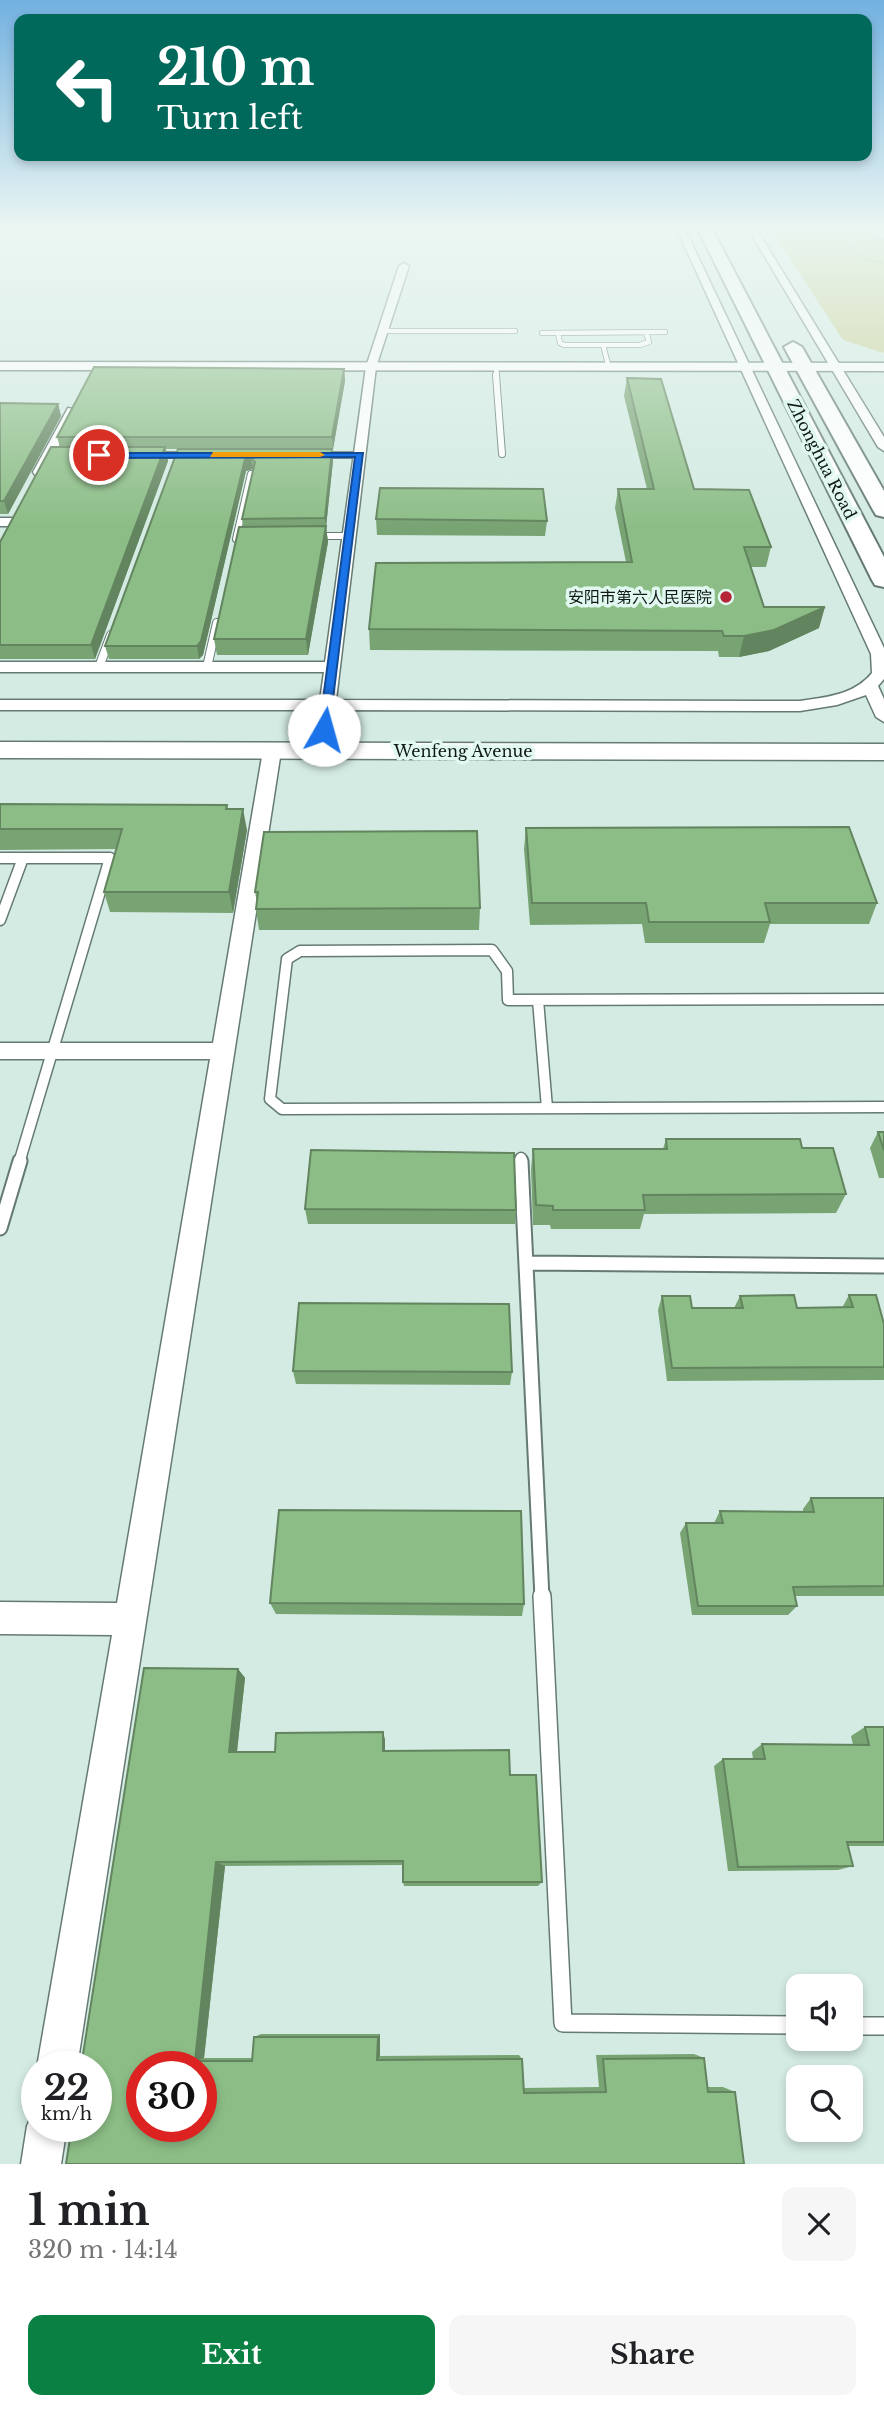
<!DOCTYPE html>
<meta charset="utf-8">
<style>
body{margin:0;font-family:"Libre Baskerville","Noto Sans SC",serif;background:#f6f6f6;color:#202124;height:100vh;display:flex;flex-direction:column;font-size:26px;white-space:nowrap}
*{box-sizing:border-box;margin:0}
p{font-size:23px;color:#757577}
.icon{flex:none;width:38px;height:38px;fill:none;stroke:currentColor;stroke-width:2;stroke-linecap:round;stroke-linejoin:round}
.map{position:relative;height:2164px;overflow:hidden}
.sheet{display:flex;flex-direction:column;background:#fff;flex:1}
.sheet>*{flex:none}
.top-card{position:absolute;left:14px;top:14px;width:858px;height:147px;border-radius:14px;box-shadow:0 4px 10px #0003;background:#00695c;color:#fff;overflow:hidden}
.tools{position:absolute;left:786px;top:1974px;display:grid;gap:14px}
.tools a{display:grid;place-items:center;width:77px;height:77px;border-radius:14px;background:#fff;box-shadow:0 4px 10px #0003;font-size:35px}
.speed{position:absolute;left:21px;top:2051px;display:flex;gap:14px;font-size:35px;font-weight:700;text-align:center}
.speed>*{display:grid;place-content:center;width:91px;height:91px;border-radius:50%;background:#fff;box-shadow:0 4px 10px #0003;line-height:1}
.speed small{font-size:18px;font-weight:400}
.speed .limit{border:10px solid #d22;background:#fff;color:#111}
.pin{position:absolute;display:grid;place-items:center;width:60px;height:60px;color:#fff;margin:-30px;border:4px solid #fff;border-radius:50%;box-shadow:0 2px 7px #0007}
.me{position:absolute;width:77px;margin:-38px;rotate:7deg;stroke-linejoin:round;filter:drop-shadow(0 0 5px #0008)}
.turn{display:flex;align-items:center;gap:24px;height:147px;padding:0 28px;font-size:32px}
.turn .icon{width:91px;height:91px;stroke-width:2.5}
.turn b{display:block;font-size:49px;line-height:60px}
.round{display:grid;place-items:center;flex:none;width:74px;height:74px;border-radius:14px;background:#f6f6f6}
.summary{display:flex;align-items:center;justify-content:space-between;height:119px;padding:0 28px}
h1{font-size:42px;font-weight:700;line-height:52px}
.button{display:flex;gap:14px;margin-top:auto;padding:14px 28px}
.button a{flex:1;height:80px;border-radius:14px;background:#0b8043;color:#fff;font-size:28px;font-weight:700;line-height:80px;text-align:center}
.button a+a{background:#f6f6f6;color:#202124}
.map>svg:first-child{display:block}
.green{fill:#c6cb89}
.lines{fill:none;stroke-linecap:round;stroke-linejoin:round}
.lane-far5-casing{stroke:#657a73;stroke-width:6}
.lane-far4-casing{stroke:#657a73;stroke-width:8}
.lane-far3-casing{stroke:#657a73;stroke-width:10}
.lane-far2-casing{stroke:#657a73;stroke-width:13}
.lane-far1-casing{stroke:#657a73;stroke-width:17}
.lane-casing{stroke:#657a73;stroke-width:20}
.street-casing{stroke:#657a73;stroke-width:3}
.secondary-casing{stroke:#657a73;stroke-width:3}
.primary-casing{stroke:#657a73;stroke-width:3}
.highway-casing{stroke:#657a73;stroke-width:4}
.path{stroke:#879992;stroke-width:2;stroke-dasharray:2.5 2;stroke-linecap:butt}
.lane-far5{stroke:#fff;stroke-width:4.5}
.lane-far4{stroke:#fff;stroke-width:6}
.lane-far3{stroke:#fff;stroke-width:8}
.lane-far2{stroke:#fff;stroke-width:10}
.lane-far1{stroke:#fff;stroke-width:13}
.lane{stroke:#fff;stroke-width:17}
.street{fill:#fff;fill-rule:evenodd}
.secondary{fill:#fff;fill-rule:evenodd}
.primary{fill:#fff;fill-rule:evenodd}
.highway{fill:#fff;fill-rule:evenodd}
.wall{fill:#78a373}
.shaded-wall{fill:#62845e}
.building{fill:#8cbd86;stroke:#62845e;stroke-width:2;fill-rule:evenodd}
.route{fill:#1a73e8;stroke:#114b97;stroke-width:2}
.slow{fill:#f59e0b}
.poi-dot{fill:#b62438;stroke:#e0f8ef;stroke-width:2.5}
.labels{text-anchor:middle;stroke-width:7;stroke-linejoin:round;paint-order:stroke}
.far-street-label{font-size:16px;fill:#101916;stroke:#e0f8ef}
.far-poi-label{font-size:16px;fill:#101916;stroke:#e0f8ef;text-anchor:end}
</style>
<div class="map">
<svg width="884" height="2164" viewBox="0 0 884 2164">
<rect width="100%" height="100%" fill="#d3ebe2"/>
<path class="green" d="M768,225H884V353L843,340Z"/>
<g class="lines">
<g class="lane-far5-casing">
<path id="lane-far5" d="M382,331H515
M542,333L665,332
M558,333L560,343L564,345H640L649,342L646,332
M603,345L609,368
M496,368L497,377"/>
</g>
<g class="lane-far4-casing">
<path id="lane-far4" d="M496,375L502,454
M153,455H189
M321,455H360
M313,536H349
M236,539L251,474"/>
</g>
<g class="lane-far3-casing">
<path id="lane-far3" d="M99,667L111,635
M207,667L217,623"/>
</g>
<g class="lane-far2-casing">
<path id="lane-far2" d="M0,858H110L19,1163
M0,920L23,858
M884,999L508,1000L507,971L492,950L300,951L287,959L270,1099L282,1109L884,1107
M538,1000L547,1108
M521,1158V1163"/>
</g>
<g class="lane-far1-casing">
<path id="lane-far1" d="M521,1161L542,1598
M0,1228L20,1161
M526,1263L884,1266"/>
</g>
<g class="lane-casing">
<path id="lane" d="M542,1596L563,2023L798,2025
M850,2026H884"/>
</g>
<g class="street-casing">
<path id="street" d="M675,225H683L884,648V679L878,686L884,699V722L876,717L866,695L837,705L800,711L335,710L332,730L324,735L316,730L318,710H0V700H320L324,672H0V662H325L366,367L399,266L404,263L409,266L376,367L336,700L800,701C827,697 854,695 872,673L871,654Z
M746,225H754L884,437V451L878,447Z
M847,225H859L884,233V239Z
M68,408L78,410L45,472L39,476L35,475L33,472Z
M0,518H14L21,522L14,526H0Z
M272,746L281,751L77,2067H37L112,1635L0,1634V1602L117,1603L210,1059H0V1043H213L263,751Z
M37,2110V2126H67L61,2164H21L27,2126L33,2112Z"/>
</g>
<g class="secondary-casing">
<path id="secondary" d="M0,362L884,363V371L0,370Z"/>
</g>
<g class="primary-casing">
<path id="primary" d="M0,742L884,744V760L0,758Z"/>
</g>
<g class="highway-casing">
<path id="highway" d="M696,225H710L884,557V587L875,585L872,580Z
M793,342L802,347L884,491V517L876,515L873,510L784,347Z"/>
</g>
<path class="path" d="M851,242L850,249L863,258L884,264"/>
<use href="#lane-far5" class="lane-far5"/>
<use href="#lane-far4" class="lane-far4"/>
<use href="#lane-far3" class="lane-far3"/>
<use href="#lane-far2" class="lane-far2"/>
<use href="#lane-far1" class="lane-far1"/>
<use href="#lane" class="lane"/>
<use href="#street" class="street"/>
<use href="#secondary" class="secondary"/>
<use href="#primary" class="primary"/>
<use href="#highway" class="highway"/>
</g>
<path class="wall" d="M344,369L345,381L333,449H332L333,461L326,527L328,542L308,655H217L214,639L243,527L242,519L253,469L246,471L203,655L199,659H109L105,646L178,449H166L168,461L95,659H0V542L60,447L57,437Z
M627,378L694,489L771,547L766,567H751L764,607L819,628L769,651L739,657H719L718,651L370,650L369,629L626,562L615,508L618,489H647L624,396Z
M0,403L58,404L61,416L8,514H0Z
M376,519L547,521L545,536L377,535Z
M0,804L227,805L228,809L247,830L233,913L110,912L104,892L116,849L0,850Z
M526,828L877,903L869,924H770L764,943H645L642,924L530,925L524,849Z
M255,892L480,908L479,930H259L256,909L257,902Z
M878,1132H884V1178H879L870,1148Z
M666,1139L802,1148L846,1194L836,1213L644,1214L640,1229H551L550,1225H533L531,1169L533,1149H663Z
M305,1209L516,1210L515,1224H308Z
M849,1295L884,1324V1380L667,1381L658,1310L662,1296L692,1308H734L740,1296L797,1308H842Z
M293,1371L512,1372L510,1385L296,1384Z
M811,1498H884V1596H795L797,1606L788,1615H692L680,1533L686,1523H714L720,1511L803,1512V1509Z
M270,1603L524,1604L522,1616L276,1614Z
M238,1669L245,1678L237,1752H275L383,1732L385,1740V1751L510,1775L542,1882L538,1886H404L403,1882V1865L225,1866L204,2058H252L254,2037L261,2034H380V2056L519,2055L522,2059L523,2088L599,2087L596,2055L694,2054L704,2058L707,2087H723L735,2092L66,2164Z
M865,1727H884V1846H848L853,1866L838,1870L728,1871L714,1766L723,1759H753L752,1752L762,1744L853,1745L851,1736Z"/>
<path class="shaded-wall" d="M344,369L345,381L333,449L332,437Z
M58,404L61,416L8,514L4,501Z
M165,447L168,461L95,659L91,645Z
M332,449L333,461L326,527L328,542L308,655L306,639L326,529L325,518Z
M251,457L253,469L246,471L203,655L199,659L197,646L245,459Z
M825,607L819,628L769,651L739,657L744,636Z
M243,809L247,830L233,913L229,892Z
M238,1669L245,1678L236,1759L229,1752Z
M383,1732L385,1740V1758L383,1751Z
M216,1862L225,1866L204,2058L195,2061Z
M380,2034V2056L377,2060L378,2037Z"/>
<path class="building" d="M94,367L344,369L332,437H57Z
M627,378L661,379L694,489L749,490L771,547H744L764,607H825L774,630L744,636H724L722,631L369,629L376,563L632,562L618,489H654Z
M0,403L58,404L4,501H0Z
M51,447H165L91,645H0V542Z
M178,449H332L325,518L242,519L255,462L251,457L245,459L201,641L197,646H105Z
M380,488L543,489L547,521L376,519Z
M326,526L306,639H214L239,527Z
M0,804L227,805L226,809H243L229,892H104L122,829H0Z
M849,827L877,903H765L770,922H649L646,903H532L526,828Z
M477,831L480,908L256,909L258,892H255L264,832Z
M878,1132H884V1150Z
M666,1139H800L802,1148H833L846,1194L643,1195L645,1210H553V1206L536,1205L533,1149H667Z
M311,1150L514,1153L516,1210L305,1209Z
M794,1295L797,1308L853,1307L849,1295H876L884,1324V1367L672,1368L662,1296H690L692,1308H743L740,1296Z
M299,1303L509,1304L512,1372L293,1371Z
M811,1498H884V1586L793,1587L797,1606H698L686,1523H723L720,1511L814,1512Z
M279,1510L521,1511L524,1604L270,1603Z
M144,1668L238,1669L229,1752H275L276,1733L383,1732V1751L509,1750L510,1775H536L542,1882H403V1861L216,1862L195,2061H252L254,2037H378L377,2060L522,2059L524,2093L606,2092L603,2059L704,2058L708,2092H735L744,2164H66L72,2126H96V2067H81ZM142,2067H201V2126H142Z
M865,1727H884V1842H847L853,1866L738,1867L723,1759H765L762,1744L869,1745Z"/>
<linearGradient id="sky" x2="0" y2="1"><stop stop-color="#72b1e0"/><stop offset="0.43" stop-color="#ebf6f2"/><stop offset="1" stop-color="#ebf6f2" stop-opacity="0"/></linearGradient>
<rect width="884" height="528" fill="url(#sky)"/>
<path class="route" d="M96,453H363L329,732L319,730L355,457L99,458Z"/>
<path class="slow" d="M213,452H320L325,455L320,457H210Z"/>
<circle class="poi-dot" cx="726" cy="597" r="7"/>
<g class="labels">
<g class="far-street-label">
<text transform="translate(822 459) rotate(63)" y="6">Zhonghua Road</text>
<text x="463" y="757">Wenfeng Avenue</text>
</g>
<g class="far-poi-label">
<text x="712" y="603">安阳市第六人民医院</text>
</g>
</g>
</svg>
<div class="tools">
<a><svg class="icon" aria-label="sound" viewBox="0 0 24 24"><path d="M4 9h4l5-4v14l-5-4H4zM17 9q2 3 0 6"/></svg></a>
<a><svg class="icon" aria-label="search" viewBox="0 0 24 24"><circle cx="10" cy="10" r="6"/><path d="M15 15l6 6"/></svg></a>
</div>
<div class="speed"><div>22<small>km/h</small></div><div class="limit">30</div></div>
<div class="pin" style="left:99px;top:455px;background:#d93025"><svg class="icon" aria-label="arrive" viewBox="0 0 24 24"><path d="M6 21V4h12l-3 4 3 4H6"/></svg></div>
<svg class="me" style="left:324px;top:730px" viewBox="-20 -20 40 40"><circle r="19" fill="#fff"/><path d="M0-13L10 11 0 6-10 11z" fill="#1a73e8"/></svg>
<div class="top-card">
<div class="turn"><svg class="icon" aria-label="left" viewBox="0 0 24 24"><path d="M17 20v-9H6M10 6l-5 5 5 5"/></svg><div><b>210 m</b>Turn left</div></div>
</div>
</div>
<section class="sheet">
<div class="summary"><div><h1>1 min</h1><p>320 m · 14:14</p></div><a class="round"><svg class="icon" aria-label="close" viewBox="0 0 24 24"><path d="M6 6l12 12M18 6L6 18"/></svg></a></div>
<div class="button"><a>Exit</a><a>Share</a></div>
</section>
